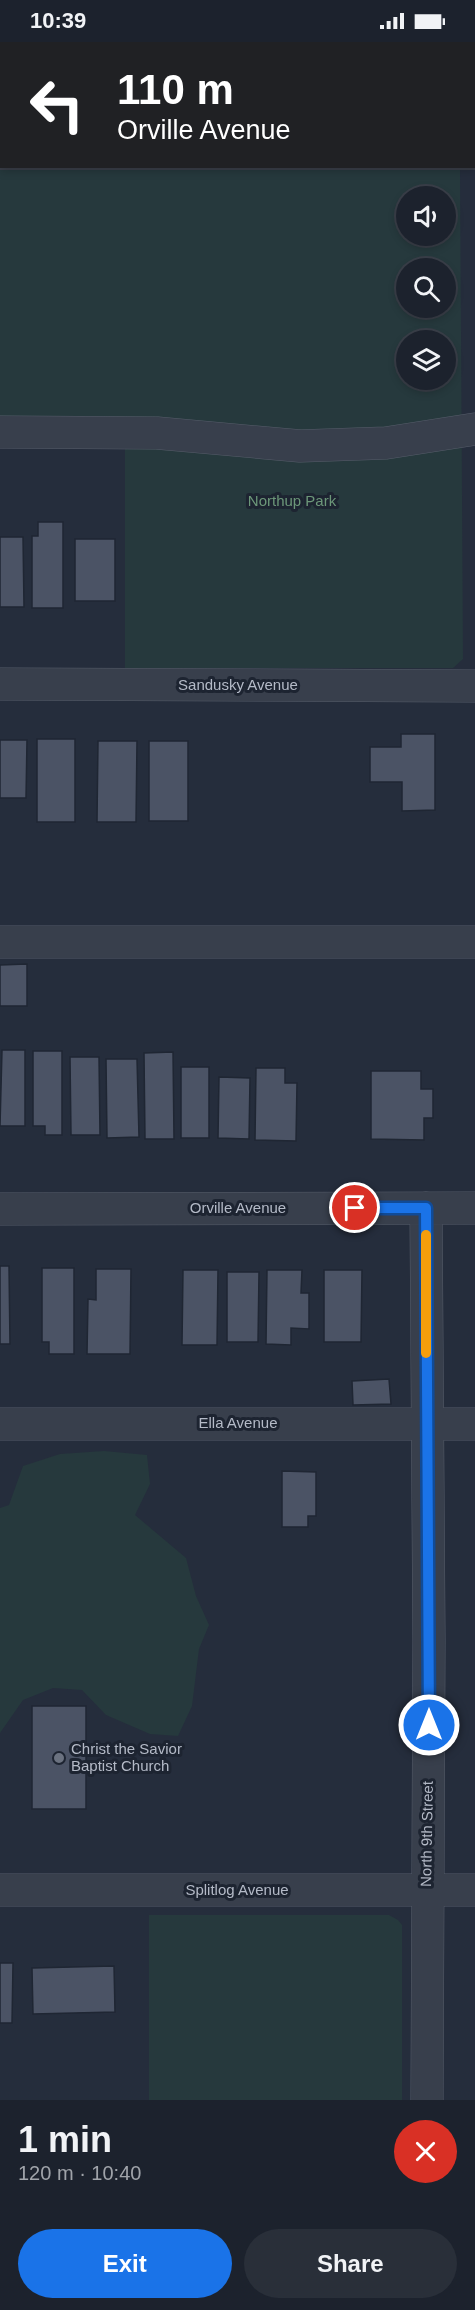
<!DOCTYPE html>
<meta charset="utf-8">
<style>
body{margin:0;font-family:Helvetica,sans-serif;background:#292f39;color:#f1f3f6;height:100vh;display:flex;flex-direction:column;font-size:22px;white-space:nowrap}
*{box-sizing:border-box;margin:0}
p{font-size:20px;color:#a0a4aa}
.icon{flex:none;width:33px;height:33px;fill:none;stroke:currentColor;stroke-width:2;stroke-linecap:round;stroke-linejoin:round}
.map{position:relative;height:2058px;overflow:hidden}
.side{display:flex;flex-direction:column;background:#1c222d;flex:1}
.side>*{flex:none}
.banner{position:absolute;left:0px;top:0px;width:476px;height:126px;box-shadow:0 3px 9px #0003,0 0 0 2px #3a3f49;background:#202124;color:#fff;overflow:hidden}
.fabs{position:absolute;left:396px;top:144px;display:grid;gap:12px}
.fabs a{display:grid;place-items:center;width:60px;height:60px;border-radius:50%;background:#1c222d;box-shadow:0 3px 9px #0003,0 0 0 2px #3a3f49;font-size:30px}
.pin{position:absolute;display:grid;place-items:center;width:51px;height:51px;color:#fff;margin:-26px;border:3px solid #fff;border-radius:50%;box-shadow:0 2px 6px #0007}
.me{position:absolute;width:66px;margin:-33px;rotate:0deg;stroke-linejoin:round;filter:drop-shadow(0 0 4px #0008)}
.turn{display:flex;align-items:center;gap:21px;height:126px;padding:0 18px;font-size:27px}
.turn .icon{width:78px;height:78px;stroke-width:2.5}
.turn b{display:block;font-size:42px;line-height:51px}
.round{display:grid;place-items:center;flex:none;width:63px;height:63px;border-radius:32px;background:#292f39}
.summary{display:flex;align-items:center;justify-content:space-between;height:102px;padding:0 18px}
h1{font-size:36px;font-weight:600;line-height:45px}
.button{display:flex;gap:12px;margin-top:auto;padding:12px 18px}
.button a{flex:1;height:69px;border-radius:36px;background:#1a73e8;color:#fff;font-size:24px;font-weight:600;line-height:69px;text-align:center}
.button a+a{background:#292f39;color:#f1f3f6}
.status{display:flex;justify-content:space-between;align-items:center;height:42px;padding:0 30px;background:#1c222d;direction:ltr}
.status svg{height:16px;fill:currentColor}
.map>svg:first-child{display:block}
.green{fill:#26393d;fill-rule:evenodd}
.building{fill:#4b5365;stroke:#1f2633;stroke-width:1.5}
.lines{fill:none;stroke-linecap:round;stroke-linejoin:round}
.minor-casing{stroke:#565d6a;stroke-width:33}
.minor{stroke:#383f4c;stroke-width:32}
.route-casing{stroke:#114b97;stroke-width:15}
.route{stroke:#1a73e8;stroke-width:10}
.slow{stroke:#f59e0b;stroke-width:10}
.worship-dot{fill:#6b7280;stroke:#1d2431;stroke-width:2}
.labels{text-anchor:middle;stroke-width:6;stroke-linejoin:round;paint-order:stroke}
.park-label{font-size:15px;fill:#6c9779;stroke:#1d2431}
.street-label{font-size:15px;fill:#b4bac7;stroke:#1d2431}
.poi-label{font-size:15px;fill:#b4bac7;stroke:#1d2431;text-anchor:start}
</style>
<div class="status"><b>10:39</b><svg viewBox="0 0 49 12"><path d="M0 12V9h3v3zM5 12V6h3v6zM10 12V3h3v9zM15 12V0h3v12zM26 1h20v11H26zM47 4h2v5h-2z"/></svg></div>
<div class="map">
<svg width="475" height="2058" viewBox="0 0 475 2058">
<rect width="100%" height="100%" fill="#252d3c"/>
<path class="green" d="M0,0L78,1L2,2V124L460,125L463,617L453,626H125V378L0,377ZM406,154H446V194H406ZM406,226H446V266H406ZM406,298H446V338H406Z
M104,1409L147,1413L150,1442L135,1473L186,1516L196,1554L209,1583L199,1607L192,1664L178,1694L150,1692L106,1673L82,1648L53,1646L23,1658L0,1691V1466L9,1463L23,1424L60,1412Z
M149,1873H389L398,1878L402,1883V2058H149Z"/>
<path class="building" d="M336,0H406V2H336Z
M38,480H63V566H32V494H38Z
M0,495H23L24,565H0Z
M75,497H115V559H75Z
M401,692H435V768L402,769V740H370V705H401Z
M37,697H75V780H37Z
M0,698H27L26,756H0Z
M98,699H137L136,780H97Z
M149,699H188V779H149Z
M27,922V964H0V923Z
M2,1008H25V1084H0Z
M33,1009H62V1093H45V1084H33Z
M173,1010L174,1097H145L144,1011Z
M70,1015H99L100,1093H71Z
M106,1017H137L139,1095L107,1096Z
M181,1025H209V1096H181Z
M256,1026H285V1041H297L296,1099L255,1098Z
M371,1029H421V1047H433V1076H424V1098L371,1097Z
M219,1035L250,1036L249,1097L218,1096Z
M0,1224H9L10,1302H0Z
M42,1226H74V1312H49V1300H42Z
M96,1227H131L130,1312H87L88,1257L96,1258Z
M183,1228H218L217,1303H182Z
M267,1228H302L301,1251H309V1287L291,1286V1303L266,1302Z
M324,1228H362L361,1300H324Z
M227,1230H259L258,1300H227Z
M389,1337L391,1362L353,1363L352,1339Z
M282,1429L316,1430V1474H308V1485H282Z
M32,1664H86V1767H32Z
M0,1921H13L12,1981H0Z
M114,1924L115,1970L33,1972L32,1926Z"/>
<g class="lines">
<g class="minor-casing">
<path id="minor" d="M0,390L157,391L300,404L386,401L475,387
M0,642L475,644
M0,900H475
M426,1166L429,1598L427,2058
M0,1167L475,1166
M0,1382H475
M0,1848H475"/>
</g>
<use href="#minor" class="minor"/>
</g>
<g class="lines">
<g class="route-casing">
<path id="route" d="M355,1166H426L429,1683"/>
</g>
<use href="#route" class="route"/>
<path class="slow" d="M426,1193V1311"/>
</g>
<circle class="worship-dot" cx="59" cy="1716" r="6"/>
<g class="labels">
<g class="park-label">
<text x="292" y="464">Northup Park</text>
</g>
<g class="street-label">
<text x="238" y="648">Sandusky Avenue</text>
<text x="238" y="1171">Orville Avenue</text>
<text x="238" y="1386">Ella Avenue</text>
<text transform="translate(427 1792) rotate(-89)" y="5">North 9th Street</text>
<text x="237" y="1853">Splitlog Avenue</text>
</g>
<g class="poi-label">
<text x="71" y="1712">Christ the Savior<tspan x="71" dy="17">Baptist Church</tspan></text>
</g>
</g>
</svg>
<div class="fabs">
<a><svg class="icon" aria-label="sound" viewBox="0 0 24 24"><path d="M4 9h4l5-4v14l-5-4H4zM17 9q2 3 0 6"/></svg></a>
<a><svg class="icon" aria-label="search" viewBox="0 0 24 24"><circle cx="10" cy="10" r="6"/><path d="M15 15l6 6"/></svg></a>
<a><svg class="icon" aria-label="layers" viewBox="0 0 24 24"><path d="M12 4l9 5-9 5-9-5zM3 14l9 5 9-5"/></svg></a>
</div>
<div class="pin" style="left:355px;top:1166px;background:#d93025"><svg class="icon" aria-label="arrive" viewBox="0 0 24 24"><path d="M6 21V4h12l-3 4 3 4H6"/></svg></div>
<svg class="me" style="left:429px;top:1683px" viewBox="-20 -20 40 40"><circle r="17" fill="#1a73e8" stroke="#fff" stroke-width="3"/><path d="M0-11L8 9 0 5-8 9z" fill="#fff"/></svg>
<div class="banner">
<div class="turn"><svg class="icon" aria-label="left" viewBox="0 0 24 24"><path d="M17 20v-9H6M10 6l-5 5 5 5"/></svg><div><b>110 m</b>Orville Avenue</div></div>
</div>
</div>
<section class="side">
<div class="summary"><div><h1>1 min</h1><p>120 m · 10:40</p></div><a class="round" style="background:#d93025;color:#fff"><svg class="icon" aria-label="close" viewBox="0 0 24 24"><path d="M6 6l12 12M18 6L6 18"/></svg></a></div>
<div class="button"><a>Exit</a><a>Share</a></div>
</section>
